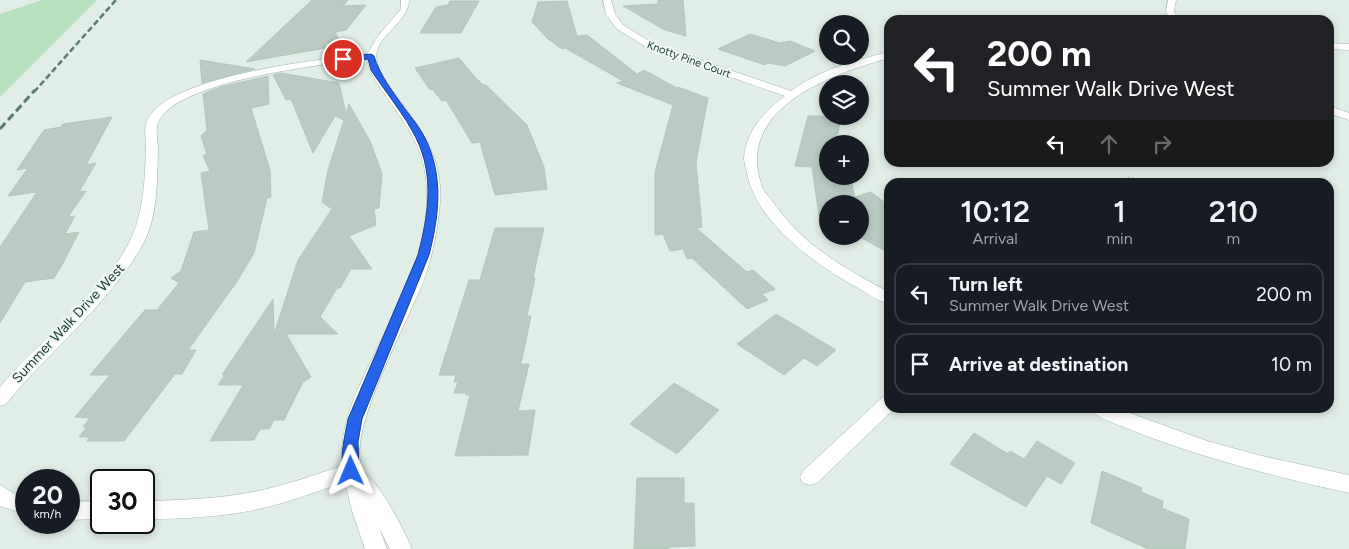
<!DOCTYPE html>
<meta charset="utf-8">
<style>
body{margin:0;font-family:Figtree,sans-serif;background:#20242c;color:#f1f3f6;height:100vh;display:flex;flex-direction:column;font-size:19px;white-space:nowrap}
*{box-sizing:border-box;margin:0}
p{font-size:16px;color:#9ea1a6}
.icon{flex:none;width:28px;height:28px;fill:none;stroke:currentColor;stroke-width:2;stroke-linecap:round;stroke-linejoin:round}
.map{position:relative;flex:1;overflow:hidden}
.details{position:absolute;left:884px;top:178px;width:450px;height:235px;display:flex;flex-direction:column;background:#171b24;border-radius:15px;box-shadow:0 2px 8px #0003}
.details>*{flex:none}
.hud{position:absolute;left:884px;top:15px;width:450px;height:152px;border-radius:15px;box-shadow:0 2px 8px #0003;background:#202124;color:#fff;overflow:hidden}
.fabs{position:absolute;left:819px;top:15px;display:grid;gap:10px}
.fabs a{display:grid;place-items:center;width:50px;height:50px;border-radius:50%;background:#171b24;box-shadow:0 2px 8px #0003;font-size:25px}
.speed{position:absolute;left:15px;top:469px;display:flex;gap:10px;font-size:25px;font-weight:700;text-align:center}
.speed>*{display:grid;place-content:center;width:65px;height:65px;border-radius:50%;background:#171b24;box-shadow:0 2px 8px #0003;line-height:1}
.speed small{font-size:12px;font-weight:400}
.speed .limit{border:2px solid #111;border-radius:8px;background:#fff;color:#111}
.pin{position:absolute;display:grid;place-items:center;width:42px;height:42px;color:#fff;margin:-21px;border:2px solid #fff;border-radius:50%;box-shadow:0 1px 5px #0007}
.me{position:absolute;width:55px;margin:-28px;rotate:359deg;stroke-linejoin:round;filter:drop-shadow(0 0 4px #0008)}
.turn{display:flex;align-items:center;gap:18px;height:105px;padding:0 20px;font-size:22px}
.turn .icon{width:65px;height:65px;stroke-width:2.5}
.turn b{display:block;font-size:35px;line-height:42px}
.lanes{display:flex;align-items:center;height:48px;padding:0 20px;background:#0003;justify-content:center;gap:25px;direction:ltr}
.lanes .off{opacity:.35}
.eta{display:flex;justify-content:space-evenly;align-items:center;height:85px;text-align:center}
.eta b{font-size:30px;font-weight:600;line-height:35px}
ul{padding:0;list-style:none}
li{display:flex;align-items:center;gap:15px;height:62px;margin:0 10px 8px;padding:0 10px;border:2px solid #363941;border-radius:15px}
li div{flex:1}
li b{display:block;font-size:19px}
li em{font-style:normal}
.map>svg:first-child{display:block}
.green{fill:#b8e1bf}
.building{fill:#b9cbc2;stroke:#b3c8bd}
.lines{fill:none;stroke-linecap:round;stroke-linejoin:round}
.minor-casing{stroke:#a3b6ae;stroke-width:1}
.minor{fill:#fff;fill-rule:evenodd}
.rail-far1{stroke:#5a7c70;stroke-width:2.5;stroke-dasharray:6 3;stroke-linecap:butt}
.rail{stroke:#5a7c70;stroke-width:3;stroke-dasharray:8 4;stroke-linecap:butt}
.route{fill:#2563eb;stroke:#184099}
.labels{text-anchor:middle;stroke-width:4;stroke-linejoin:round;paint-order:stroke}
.far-street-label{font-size:11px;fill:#1f4035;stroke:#f2f9f5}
.street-label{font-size:14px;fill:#1f4035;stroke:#f2f9f5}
</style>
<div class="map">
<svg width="1349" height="549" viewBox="0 0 1349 549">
<rect width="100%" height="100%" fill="#e1ede7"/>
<path class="green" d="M42,0H97L0,97V14Z"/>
<path class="building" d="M312,0H348L343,6L366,5L346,30L335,32L340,42L325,44L326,48L246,62Z
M658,0H683L686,36L665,30L623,6L658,4Z
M450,1H479L461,33H420L436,7L448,5Z
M567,1L577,36L587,35L637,74L644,70L677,88L678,87L708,98L696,162L702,227L696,228L747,272L753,270L775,289L762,294L768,300L747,309L692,258L687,259L683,249L670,251L663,234L655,235V172L673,105L617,83L623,81L565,48L562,49L548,39L532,22L538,2Z
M750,34L780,43L790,41L815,51L785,66L768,63L765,65L718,49Z
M459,58L474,76L483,85H486L527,125L544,167L547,189L495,195L480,142L472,143L446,100L442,101L432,89L430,90L415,68Z
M200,60L255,69L202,83Z
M281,73L339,83L346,114L349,104L370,141L382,174L379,208L374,209L376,225L349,236L372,269H351L340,288H337L320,317L338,334H286L311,377L303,382L284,420H274L269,429H260L254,440L210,441L243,385H218L225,375H222L273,299L274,334L298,260L332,209L322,202L328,170L344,120L335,116L313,153L291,99L286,100L273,75Z
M268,76L269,104L251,108L270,170L271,197L267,198L254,253L238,280L188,350H196L182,374H175L124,441H87L90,437H79L87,427H83L90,418L75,417L110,375H90L145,310H157L179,283L171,278L181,271L194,232L209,230L201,173L210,171L203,156L207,154L201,136L207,130L203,94L220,87Z
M808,116H841L836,144H828V176H850L855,197L871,192L889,206V253L858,236H860V204H828V213L824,209L822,216H819L812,167L795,166Z
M112,117L86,165L96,163L79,192L86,191L68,217L75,216L65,234L79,232L62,265L54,278L25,282L0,323V247L37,192L8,196L28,168L17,170L44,130L61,127L63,124Z
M495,228H544L533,278H535L527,316H531L521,364H529L518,411L535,410L528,455L455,456L470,395H466L467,393H454L458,382H454L456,375H439L469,280H480Z
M776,314L836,350L817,366L804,358L784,375L737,344Z
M674,383L719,410L677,454L630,424Z
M974,433L1008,454L1010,451L1024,459L1037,441L1075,463L1061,484L1047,476L1026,507L950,464Z
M1102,471L1142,488L1141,492L1163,501L1162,508L1189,519L1185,549H1148L1091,523Z
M637,478H684V503H694L695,546L669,547V549H634Z"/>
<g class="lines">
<g class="minor-casing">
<path id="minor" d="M401,0H409C409,23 371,38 377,61C379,74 390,86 397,97C422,130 443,158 440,203C438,228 433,253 425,277C410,319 346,430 362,469C365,476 375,482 379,489C392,507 403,529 412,549H390L379,528L387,549H365L352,511L345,482C316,492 289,502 259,509C222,517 182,519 144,519V501C182,500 221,499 258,491C287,485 314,475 342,466C339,426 356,392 373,357C396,308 426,256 427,200C428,151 410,131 384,93C377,83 369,72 367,59C325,64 173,81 158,123C155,130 158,141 158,149C157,182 158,217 142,246C107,306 50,350 6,404L0,406V387C40,339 100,298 129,243C144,214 145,179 146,147C146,140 144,131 146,124C159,76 323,59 367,54L378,36L401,9Z
M603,0H611L615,14L623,25L654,44L791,91C819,70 856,60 889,52V58C831,74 734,109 762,186C764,192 769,197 773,202C801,244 845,269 889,292V304C878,301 868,294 858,288C815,264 757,224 747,173C746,168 744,162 744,158C746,131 765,111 785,96L648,48L617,29L606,14Z
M1168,0H1176L1174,11L1178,20H1170L1166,11Z
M1329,43L1349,44V50L1329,49Z
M1329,106L1349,113V120L1329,113Z
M1130,177L1134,178L1135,182H1122Z
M889,395V408H895L817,483L810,485L803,483L800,477L803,471L883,397Z
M1090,408H1116L1207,441L1262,456L1349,475V493C1273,476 1198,457 1126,428C1115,423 1095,418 1090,408Z
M0,485L13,493L26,496V514L0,506Z
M101,501V519L69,520V502Z"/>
</g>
<use href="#minor" class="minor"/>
<path class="rail-far1" d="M34,92L116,0"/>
<path class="rail" d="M0,129L35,90"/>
</g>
<path class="route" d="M371,54L374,56C380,76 393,92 405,109C412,118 420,128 425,138C444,176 439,216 429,255L362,419L358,442L359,471L357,476L351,477L346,476C338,460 345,436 348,419L418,255C428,216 435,176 416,138C406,117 384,90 371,70L368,59L343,62L340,59L343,57Z"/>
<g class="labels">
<g class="far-street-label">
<text transform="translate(689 59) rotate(20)" y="4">Knotty Pine Court</text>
</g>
<g class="street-label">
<text transform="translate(68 323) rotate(-47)" y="5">Summer Walk Drive West</text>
</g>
</g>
</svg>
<div class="fabs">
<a><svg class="icon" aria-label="search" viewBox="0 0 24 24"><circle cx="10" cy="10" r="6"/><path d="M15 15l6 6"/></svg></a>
<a><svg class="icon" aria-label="layers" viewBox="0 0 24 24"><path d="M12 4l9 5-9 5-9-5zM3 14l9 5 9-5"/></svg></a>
<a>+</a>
<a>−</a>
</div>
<div class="speed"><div>20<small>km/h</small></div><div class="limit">30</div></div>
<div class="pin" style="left:343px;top:59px;background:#d93025"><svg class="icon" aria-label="arrive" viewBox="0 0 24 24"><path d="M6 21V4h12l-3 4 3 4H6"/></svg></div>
<svg class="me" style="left:351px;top:471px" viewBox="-20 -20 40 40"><path d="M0-17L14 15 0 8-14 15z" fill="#2563eb" stroke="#fff" stroke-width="4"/></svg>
<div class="hud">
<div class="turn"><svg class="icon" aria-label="left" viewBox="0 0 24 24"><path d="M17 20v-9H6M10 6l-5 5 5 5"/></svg><div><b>200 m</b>Summer Walk Drive West</div></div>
<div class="lanes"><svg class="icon" aria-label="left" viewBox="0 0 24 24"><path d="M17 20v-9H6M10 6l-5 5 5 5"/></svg><svg class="icon off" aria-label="ahead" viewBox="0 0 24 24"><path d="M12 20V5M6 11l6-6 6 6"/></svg><svg class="icon off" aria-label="right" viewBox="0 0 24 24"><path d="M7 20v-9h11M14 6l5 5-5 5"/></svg></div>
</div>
<section class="details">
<div class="eta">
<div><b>10:12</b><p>Arrival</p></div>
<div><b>1</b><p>min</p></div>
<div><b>210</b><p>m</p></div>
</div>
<ul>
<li><svg class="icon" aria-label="left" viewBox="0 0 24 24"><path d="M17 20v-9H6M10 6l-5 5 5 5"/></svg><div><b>Turn left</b><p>Summer Walk Drive West</p></div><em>200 m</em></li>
<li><svg class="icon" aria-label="arrive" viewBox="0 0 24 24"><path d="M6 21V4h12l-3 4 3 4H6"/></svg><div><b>Arrive at destination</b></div><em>10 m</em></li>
</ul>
</section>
</div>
